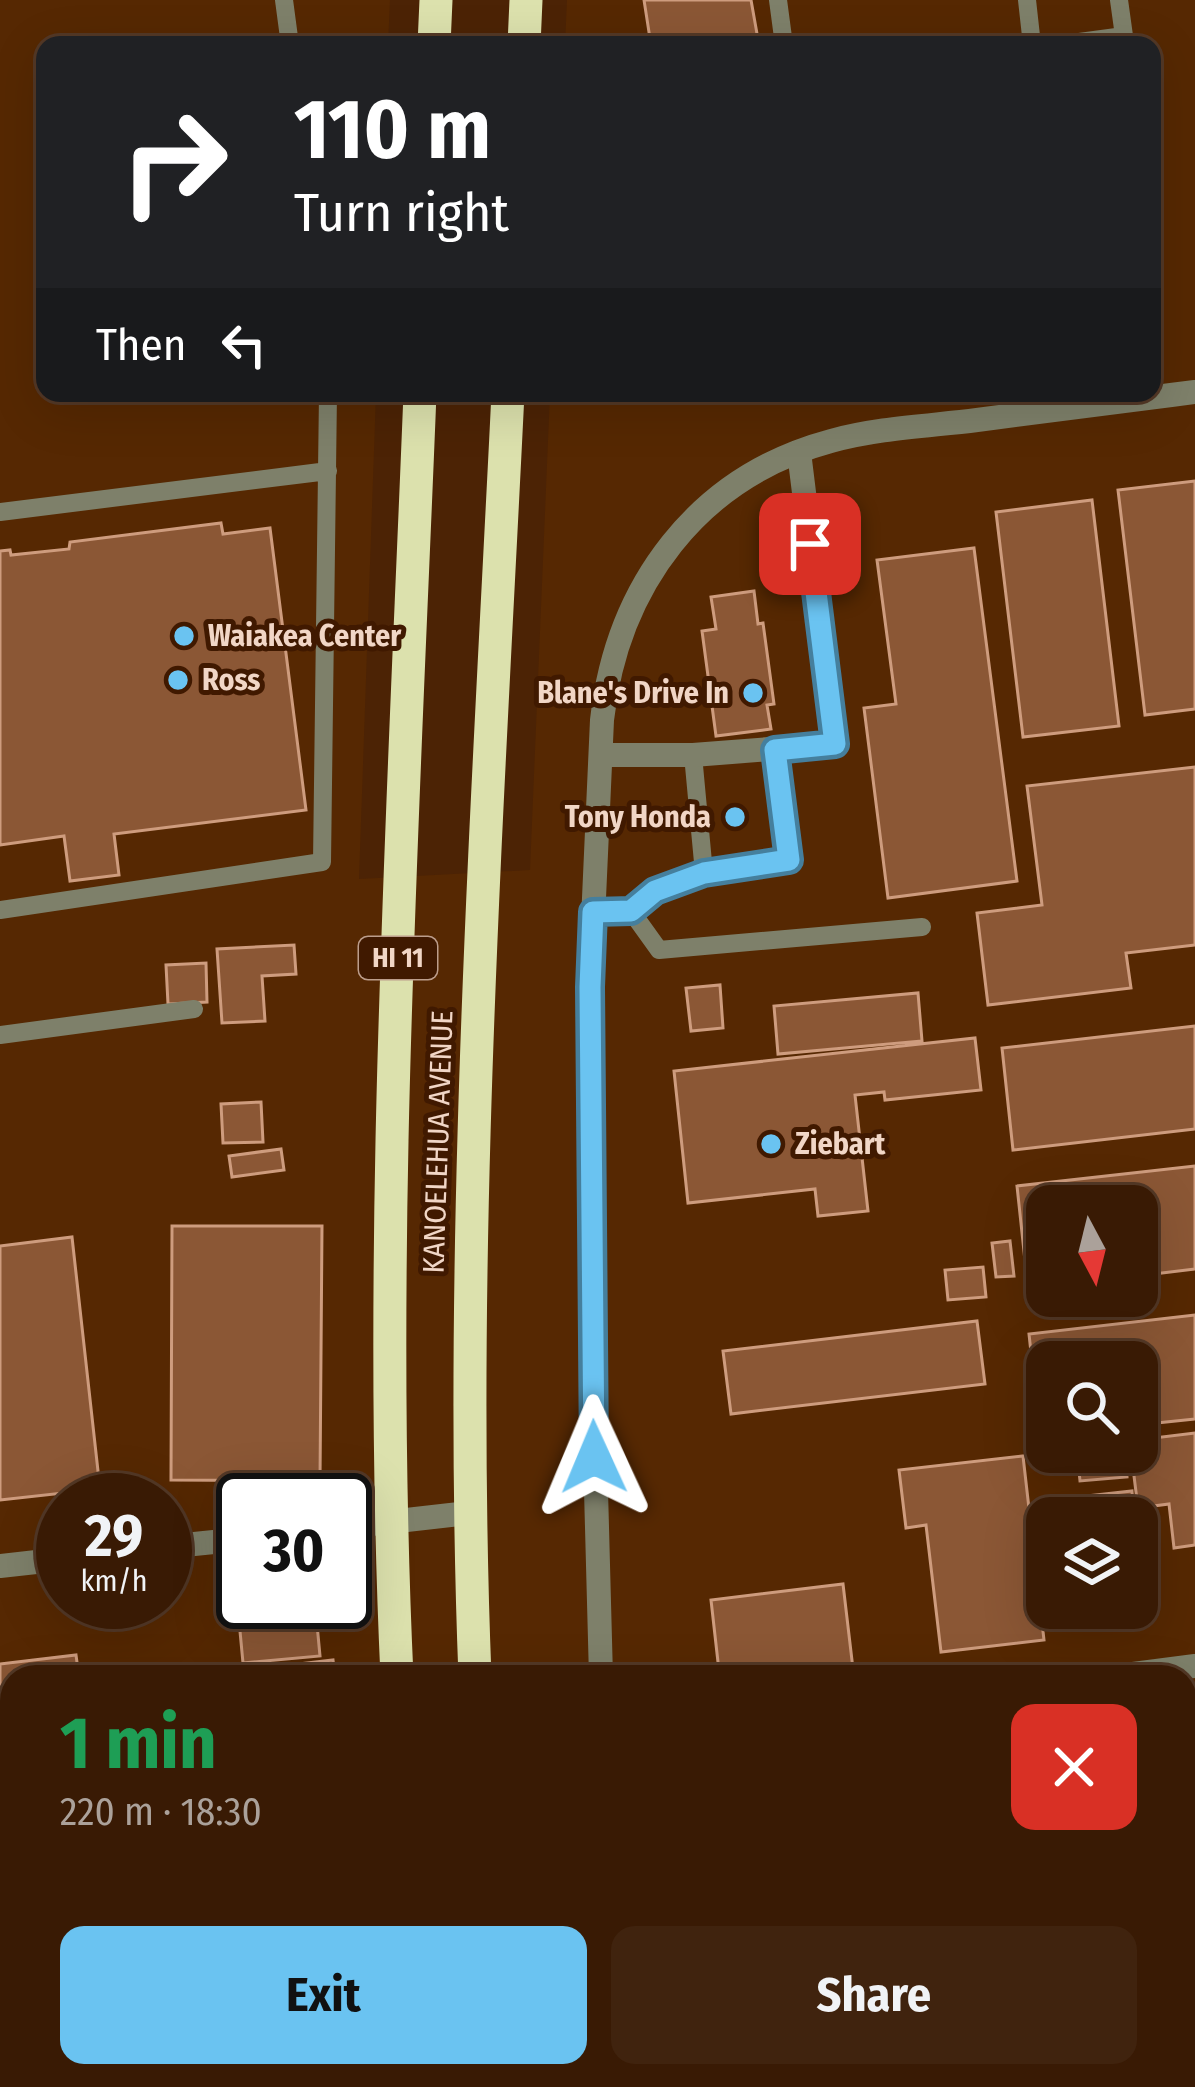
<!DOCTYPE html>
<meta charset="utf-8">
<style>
body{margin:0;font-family:"Fira Sans Condensed",sans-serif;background:#40230e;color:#f1f3f6;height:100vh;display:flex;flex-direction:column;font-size:45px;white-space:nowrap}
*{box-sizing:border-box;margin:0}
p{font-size:39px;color:#aba19a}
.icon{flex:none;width:66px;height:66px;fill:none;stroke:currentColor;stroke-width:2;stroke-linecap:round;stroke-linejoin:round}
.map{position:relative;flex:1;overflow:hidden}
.drawer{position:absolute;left:0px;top:1665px;width:1197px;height:423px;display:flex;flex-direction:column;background:#391a04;border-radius:36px 36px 0 0;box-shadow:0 12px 48px #0002,0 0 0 3px #533826}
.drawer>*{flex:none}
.guide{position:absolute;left:36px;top:36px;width:1125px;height:366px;border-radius:24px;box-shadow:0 12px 48px #0002,0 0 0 3px #533826;background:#202124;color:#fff;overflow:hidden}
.needle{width:78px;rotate:173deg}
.tools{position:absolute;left:1026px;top:1185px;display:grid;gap:24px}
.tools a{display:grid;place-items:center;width:132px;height:132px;border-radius:24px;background:#391a04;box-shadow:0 12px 48px #0002,0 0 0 3px #533826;font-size:60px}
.speed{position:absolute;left:36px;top:1473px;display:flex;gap:24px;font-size:60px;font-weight:700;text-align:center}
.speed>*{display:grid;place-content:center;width:156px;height:156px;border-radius:50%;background:#391a04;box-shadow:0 12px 48px #0002,0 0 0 3px #533826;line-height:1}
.speed small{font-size:30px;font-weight:400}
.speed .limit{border:6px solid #111;border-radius:18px;background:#fff;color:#111}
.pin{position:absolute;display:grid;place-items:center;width:102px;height:102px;color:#fff;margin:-51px;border-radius:24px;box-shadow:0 6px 18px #0006}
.me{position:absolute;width:132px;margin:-66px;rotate:359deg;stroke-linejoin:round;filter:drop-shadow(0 0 9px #0008)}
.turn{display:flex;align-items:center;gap:42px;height:252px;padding:0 60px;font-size:54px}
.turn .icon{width:156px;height:156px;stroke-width:2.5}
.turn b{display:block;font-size:84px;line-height:102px}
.then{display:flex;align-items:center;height:114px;padding:0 60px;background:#0003;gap:24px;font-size:45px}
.round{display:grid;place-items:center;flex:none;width:126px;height:126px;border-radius:24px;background:#40230e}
.overview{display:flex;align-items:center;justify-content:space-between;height:204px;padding:0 60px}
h1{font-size:72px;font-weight:700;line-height:90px;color:#1e9e55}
.primary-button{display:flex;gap:24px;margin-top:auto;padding:24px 60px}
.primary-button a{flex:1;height:138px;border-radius:24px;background:#6ac3f1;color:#111;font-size:48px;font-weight:700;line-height:138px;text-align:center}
.primary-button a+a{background:#40230e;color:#f1f3f6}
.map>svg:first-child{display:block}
.built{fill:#562802;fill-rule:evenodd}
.building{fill:#8b5735;stroke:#ce9c7e;stroke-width:3}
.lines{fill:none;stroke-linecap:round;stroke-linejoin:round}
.service{stroke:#7e806a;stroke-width:18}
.minor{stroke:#7e806a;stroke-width:24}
.trunk{stroke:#dce1ad;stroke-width:33}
.route-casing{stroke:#457f9d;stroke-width:30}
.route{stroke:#6ac3f1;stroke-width:21}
.poi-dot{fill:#6ac3f1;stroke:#401900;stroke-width:4.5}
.labels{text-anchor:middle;stroke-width:10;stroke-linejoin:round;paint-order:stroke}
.shield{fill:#401900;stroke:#bc9d8b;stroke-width:3}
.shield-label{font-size:27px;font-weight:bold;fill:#f1d6c6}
.poi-label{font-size:30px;font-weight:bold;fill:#f1d6c6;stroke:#401900;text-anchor:start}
.street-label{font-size:30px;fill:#f1d6c6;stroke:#401900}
</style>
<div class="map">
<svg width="1195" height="2087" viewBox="0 0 1195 2087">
<rect width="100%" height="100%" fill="#4c2305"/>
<path class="built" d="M0,0H390L388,45H45V393H376L359,879L530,870L550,393H1152V45H565L567,0H1195V2087H0ZM1047,1206H1137V1296H1047ZM1047,1362H1137V1452H1047ZM63,1500H165V1602H63ZM243,1500H345V1602H243ZM1047,1518H1137V1608H1047ZM12,1677H1185V2076H12Z"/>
<path class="building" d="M644,0H751L759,45H651Z
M1195,481V709L1145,715L1118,490Z
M1092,500L1119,726L1023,737L996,512Z
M221,523L223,534L270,528L306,810L114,834L119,875L70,881L64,836L0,845V551L10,550L11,555L69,549L70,542Z
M974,548L1017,881L888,898L864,708L896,704L877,560Z
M754,591L758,624L763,623L774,704L767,705L771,729L716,736L702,631L716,629L711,597Z
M1195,767V945L1126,953L1131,988L988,1005L977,913L1042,905L1027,786Z
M294,945L296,974L262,976L265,1021L222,1023L217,949Z
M206,963L207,1002L168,1004L166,965Z
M720,985L723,1028L691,1031L686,988Z
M918,993L922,1041L778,1054L774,1006Z
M1195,1026V1129L1013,1150L1002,1048Z
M975,1038L981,1090L885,1100L884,1092L855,1095L868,1211L818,1216L815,1189L688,1203L674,1071Z
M261,1102L263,1142L223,1143L221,1104Z
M281,1149L284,1170L232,1177L229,1156Z
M1195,1166V1269L1137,1276V1206H1047V1286L1028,1289L1017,1186Z
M172,1226H322L320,1481L171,1480Z
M72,1237L100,1489L0,1500V1246Z
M1010,1241L1014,1276L996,1277L992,1243Z
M983,1267L986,1297L948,1300L945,1270Z
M1195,1315V1419L1137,1425V1362H1047V1436H1040L1029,1334Z
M977,1321L985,1384L731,1414L723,1351Z
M1195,1433V1545L1174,1548L1169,1504L1138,1508L1131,1452H1137V1440Z
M1077,1452H1125L1127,1477L1080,1481Z
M1023,1456L1044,1640L941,1652L926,1525L906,1528L899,1470Z
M1132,1491L1134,1518H1061L1059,1499Z
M1137,1545L1144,1618L1072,1625L1070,1608H1137Z
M843,1584L853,1669L784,1677H762L761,1666L719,1671L711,1600Z
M315,1603L320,1656L243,1663L238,1610Z
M76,1655L79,1677H12V1849L0,1851V1664Z
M333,1660L335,1677H187Z
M1195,1717V1850L1185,1852V1718Z
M12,1904V1999L0,2000V1905Z
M1195,1912V2038L1185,2039V1913Z
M703,2076H780L704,2086Z
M859,2076H969L970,2087H773Z"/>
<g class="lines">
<path class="service" d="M284,0L290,45
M778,0L784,45
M1027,0L1032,45
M1057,45L1124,36L1119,0
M0,512L328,471
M693,755L704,873
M0,910L322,862L328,393
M631,911L659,950L922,927
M593,912L631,911L655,891L704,873L789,860L775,750
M0,1035L194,1009
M0,2042L12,2041
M87,2076L126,2087
M184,2087L265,2076"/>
<path class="minor" d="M601,755H693L835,744L799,452
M345,1527L468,1513
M165,1547L243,1539
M0,1566L63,1559
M601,1677L593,1378L590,987L602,720C617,586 697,477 831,441C878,428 929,426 977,420C1049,411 1122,401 1195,392
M1110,1677L1195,1666
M634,2076V2087"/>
<path class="trunk" d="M434,45L436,0
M524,45L526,0
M397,1677C377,1249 403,821 420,393
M475,1677C458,1249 487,821 508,393
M417,2076L418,2087
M502,2076L503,2087"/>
</g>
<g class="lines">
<g class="route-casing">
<path id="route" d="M594,1457L590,987L593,912L631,911L655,891L704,873L789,860L775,750L835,744L810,544"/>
</g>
<use href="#route" class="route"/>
</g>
<g class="poi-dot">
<circle cx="184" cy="636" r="12"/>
<circle cx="178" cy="680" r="12"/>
<circle cx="753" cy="693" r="12"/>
<circle cx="735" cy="817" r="12"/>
<circle cx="771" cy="1144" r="12"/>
</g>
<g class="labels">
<rect class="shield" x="359" y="937" width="78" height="42" rx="9"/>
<g class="shield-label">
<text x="398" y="967">HI 11</text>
</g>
<g class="poi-label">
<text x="208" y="646">Waiakea Center</text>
<text x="202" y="690">Ross</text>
<text x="729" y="703" text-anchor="end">Blane's Drive In</text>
<text x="711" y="827" text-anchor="end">Tony Honda</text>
<text x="795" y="1154">Ziebart</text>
</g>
<g class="street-label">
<text transform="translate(438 1142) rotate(-88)" y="10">KANOELEHUA AVENUE</text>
</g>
</g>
</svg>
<div class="tools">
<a><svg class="needle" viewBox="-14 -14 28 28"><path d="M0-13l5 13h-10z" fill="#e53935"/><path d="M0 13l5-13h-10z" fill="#aba19a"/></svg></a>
<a><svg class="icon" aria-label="search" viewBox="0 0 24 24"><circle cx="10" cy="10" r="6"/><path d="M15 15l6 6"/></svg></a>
<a><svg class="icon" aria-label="layers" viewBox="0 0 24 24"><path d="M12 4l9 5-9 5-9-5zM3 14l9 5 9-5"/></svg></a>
</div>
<div class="speed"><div>29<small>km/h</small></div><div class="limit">30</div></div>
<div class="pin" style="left:810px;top:544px;background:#d93025"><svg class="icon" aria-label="arrive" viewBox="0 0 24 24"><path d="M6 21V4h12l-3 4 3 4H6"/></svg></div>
<svg class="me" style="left:594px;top:1457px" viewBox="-20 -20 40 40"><path d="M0-17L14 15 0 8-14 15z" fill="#6ac3f1" stroke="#fff" stroke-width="4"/></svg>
<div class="guide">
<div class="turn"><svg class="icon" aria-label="right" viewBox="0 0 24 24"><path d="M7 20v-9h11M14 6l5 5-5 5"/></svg><div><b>110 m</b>Turn right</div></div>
<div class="then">Then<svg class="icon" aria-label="left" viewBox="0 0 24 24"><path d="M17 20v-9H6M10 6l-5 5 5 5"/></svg></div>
</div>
<section class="drawer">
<div class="overview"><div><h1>1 min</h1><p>220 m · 18:30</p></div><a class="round" style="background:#d93025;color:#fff"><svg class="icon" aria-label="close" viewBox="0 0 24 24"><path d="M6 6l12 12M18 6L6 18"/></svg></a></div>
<div class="primary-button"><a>Exit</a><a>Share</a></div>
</section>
</div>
